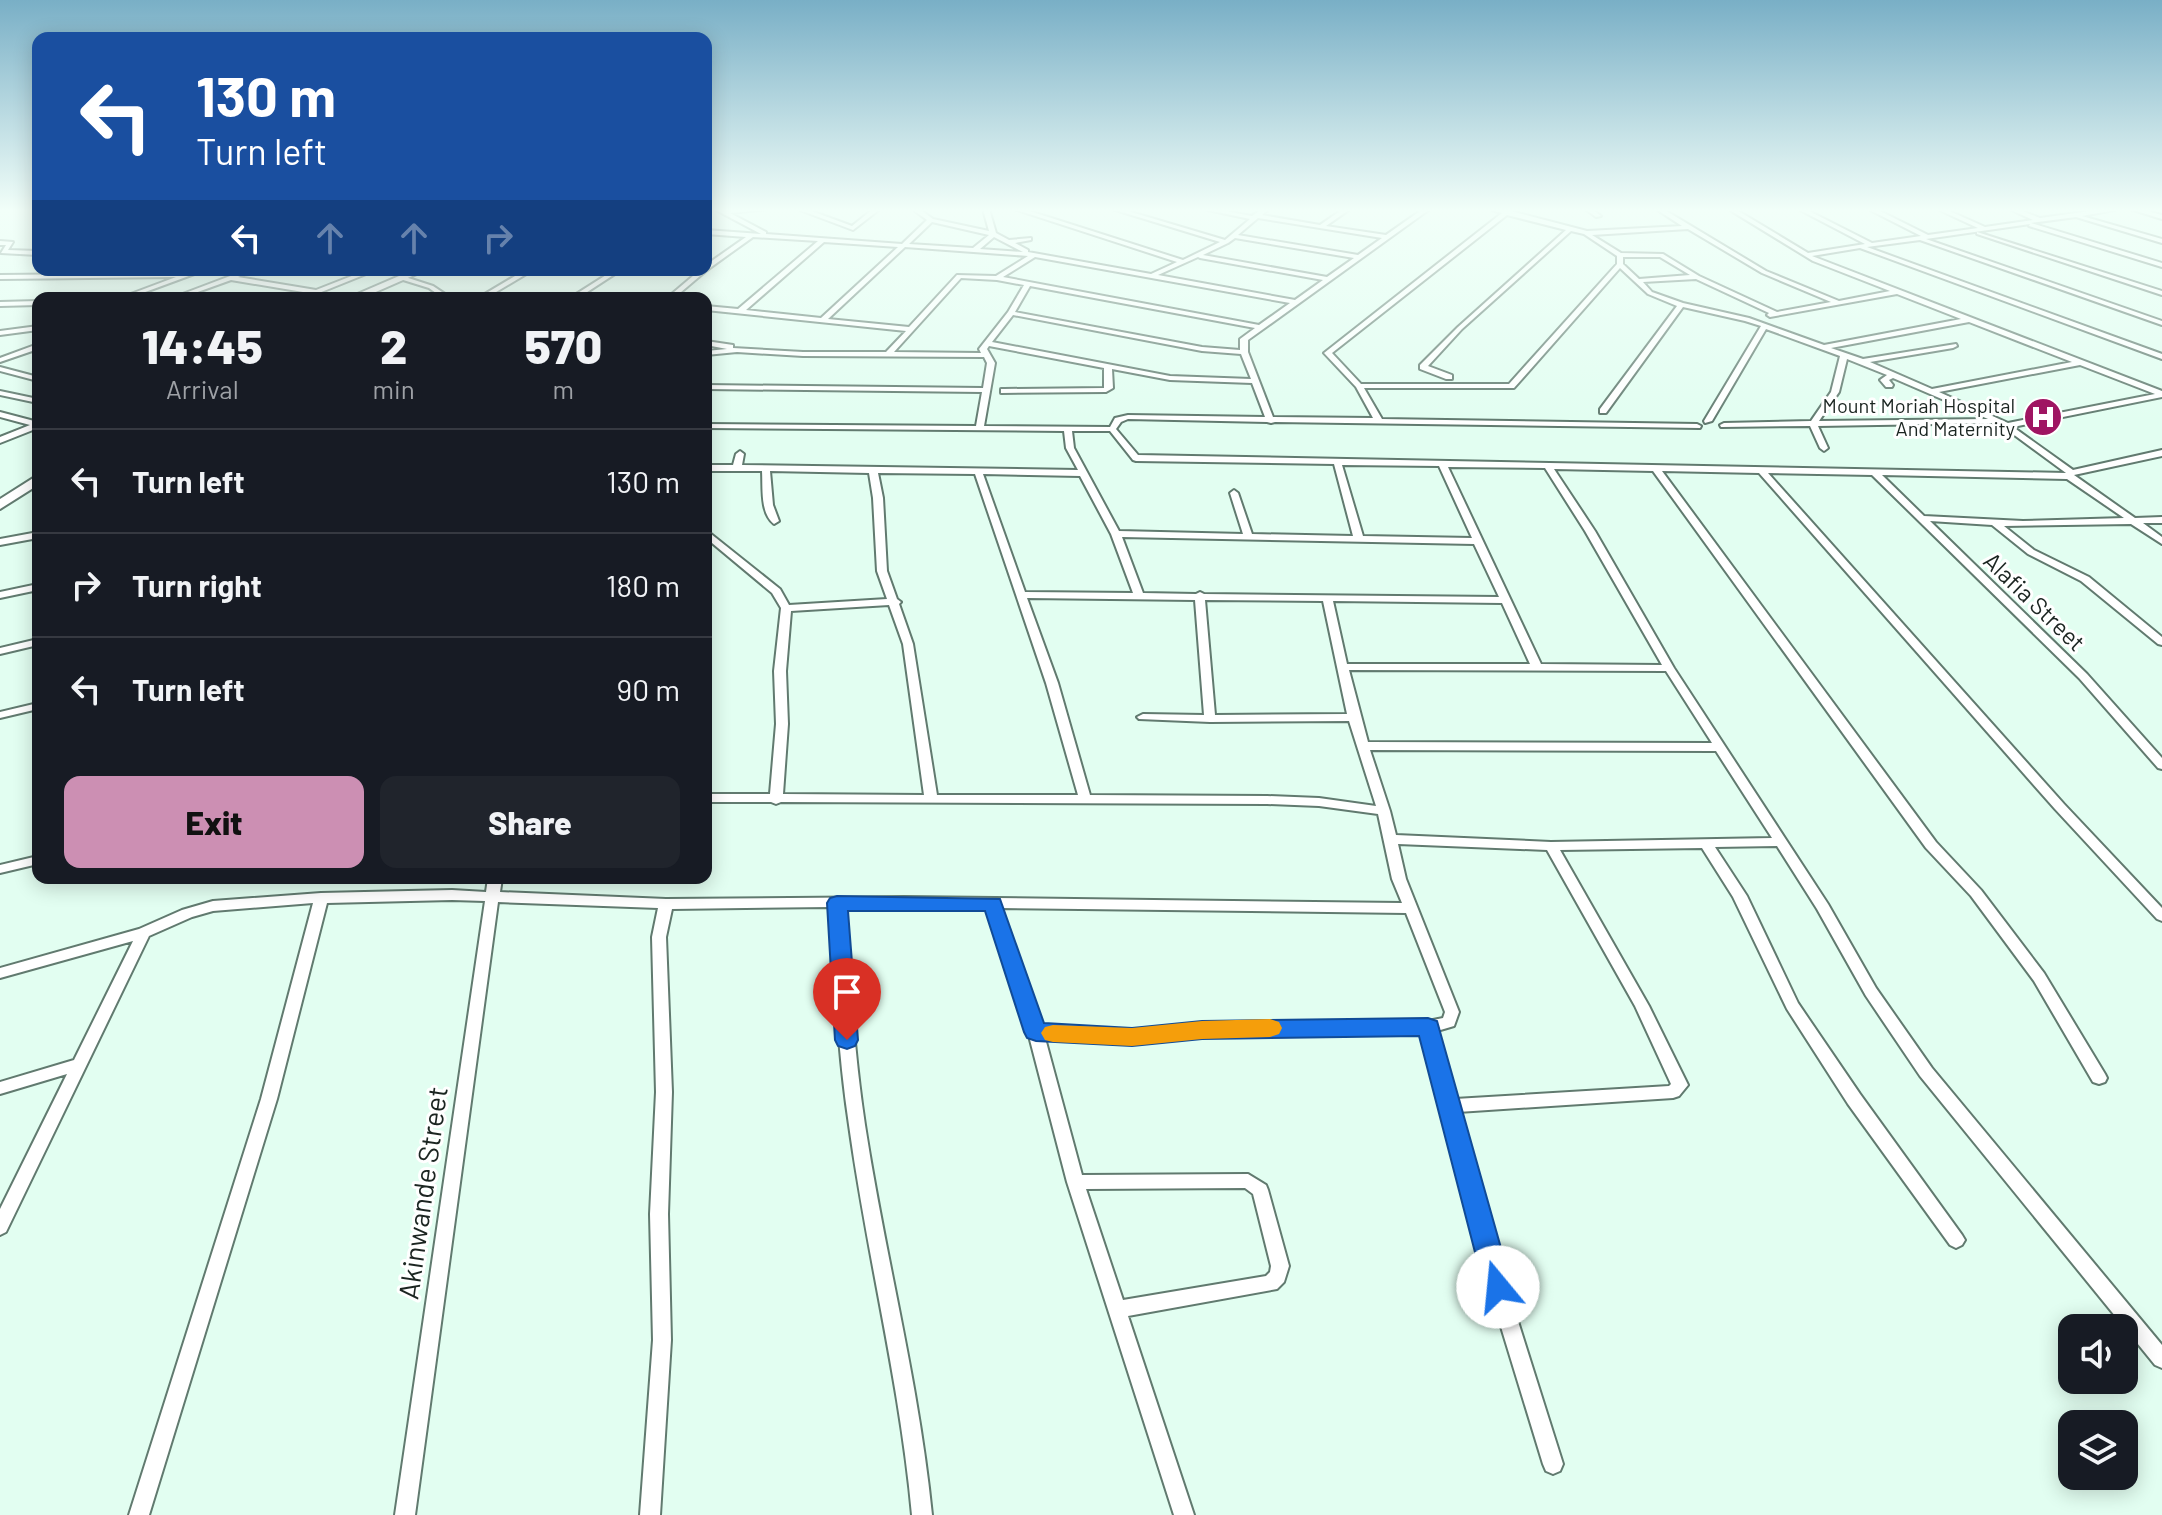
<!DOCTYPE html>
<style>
body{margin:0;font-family:Barlow,sans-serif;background:#20242c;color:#f1f3f6;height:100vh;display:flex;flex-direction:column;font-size:30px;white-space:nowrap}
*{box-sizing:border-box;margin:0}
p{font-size:26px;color:#9ea1a6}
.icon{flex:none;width:44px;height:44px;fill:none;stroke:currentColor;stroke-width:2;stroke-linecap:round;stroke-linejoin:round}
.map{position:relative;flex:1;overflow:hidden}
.panel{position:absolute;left:32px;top:292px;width:680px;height:592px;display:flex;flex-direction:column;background:#171b24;border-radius:16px;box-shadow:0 4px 20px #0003}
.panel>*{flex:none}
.hud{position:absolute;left:32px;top:32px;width:680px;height:244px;border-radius:16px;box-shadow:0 4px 20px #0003;background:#1a4fa0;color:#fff;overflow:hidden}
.buttons{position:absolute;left:2058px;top:1314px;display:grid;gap:16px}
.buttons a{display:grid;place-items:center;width:80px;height:80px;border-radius:16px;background:#171b24;box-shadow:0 4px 20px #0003;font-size:40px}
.pin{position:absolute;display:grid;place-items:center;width:68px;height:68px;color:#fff;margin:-82px -34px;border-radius:50% 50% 50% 0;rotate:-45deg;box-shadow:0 0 8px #0007}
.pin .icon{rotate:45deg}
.me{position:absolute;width:88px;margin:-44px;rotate:343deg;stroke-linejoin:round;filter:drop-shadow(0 0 6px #0008)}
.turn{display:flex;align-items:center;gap:28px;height:168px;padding:0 32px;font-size:36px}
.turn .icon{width:104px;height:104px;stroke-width:2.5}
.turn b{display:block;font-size:56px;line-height:68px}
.lanes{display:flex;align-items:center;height:76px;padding:0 32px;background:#0003;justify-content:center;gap:40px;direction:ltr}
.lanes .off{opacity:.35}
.eta{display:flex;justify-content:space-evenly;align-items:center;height:136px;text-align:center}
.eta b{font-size:48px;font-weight:800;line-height:56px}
.primary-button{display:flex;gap:16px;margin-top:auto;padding:16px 32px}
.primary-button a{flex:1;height:92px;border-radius:16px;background:#cc8fb3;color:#111;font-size:32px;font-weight:800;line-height:92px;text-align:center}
.primary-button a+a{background:#20242c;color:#f1f3f6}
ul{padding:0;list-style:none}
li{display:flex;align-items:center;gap:24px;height:104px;padding:0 32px;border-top:2px solid #363941}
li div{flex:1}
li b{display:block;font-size:30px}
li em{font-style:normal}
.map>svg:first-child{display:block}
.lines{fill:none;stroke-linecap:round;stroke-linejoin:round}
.street-casing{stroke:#617a6f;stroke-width:4}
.secondary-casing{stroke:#617a6f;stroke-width:4}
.street{fill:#fff;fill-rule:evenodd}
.secondary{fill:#fff;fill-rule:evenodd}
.route{fill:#1a73e8;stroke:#114b97;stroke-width:2}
.slow{fill:#f59e0b}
.labels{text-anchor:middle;stroke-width:6;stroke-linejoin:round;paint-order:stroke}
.far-poi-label{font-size:20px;fill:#1b2521;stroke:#fff;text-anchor:end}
.street-label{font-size:24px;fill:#1b2521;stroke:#fff}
.near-street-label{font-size:28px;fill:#1b2521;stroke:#fff}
</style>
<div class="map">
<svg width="2162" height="1515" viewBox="0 0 2162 1515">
<rect width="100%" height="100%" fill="#e2fef1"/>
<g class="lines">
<g class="street-casing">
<path id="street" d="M714,209L725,211L770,209L730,213L766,232V234L902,244L927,220L912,209H919L933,219L989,231L983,209H989L996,233L1009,240L1031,238V240L1015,243L1028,250V252L1151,274L1177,262L1014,209H1023L1183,260L1220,242L1112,209H1121L1225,240L1250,219L1203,209H1215L1252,216L1262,209H1269L1262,215L1320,225L1343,209H1350L1326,226L1386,235L1423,209H1430L1248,340V352L1273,417L1373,418L1356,387L1324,353L1502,213L1489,209L1507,210L1587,231L1682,226L1656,209H1663L1766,271L1839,301L1890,291L1813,261L1728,209H1735L1808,253L1865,244L1798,209H1805L1872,243L1921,236L1868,209H1876L1928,235L1978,228L1937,209H1945L1985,227L2033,220L2009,209H2017L2040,218L2105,209H2120L2082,216L2162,239V243L2076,217L2031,223L2162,263V267L2029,226L2030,224L1926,239L2162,321V325L1920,240L1867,247L2162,354V359L1860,248L1812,256L2162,391V397L2013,427L2073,470L2162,450V456L2074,475L2135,518L2162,517V523H2143L2162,537V544L2131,524L2004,526L2034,550L2089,577L2162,637V645L2158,644L2081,581L2028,554L1992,525L1930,521L2087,674L2162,758V769L2158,768L2079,678L1872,475L1768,473L2064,804L2162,908V921L2157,919L2055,809L1759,473L1662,471L1936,842L1981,890L2044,973L2105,1074L2107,1078L2105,1082L2099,1084L2093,1082L2034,981L1971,896L1926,848L1653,471L1554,469L1595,531L1674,668L1828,904L1876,988L1932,1068L2162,1345V1368L2155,1365L1920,1076L1866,996L1817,909L1777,846L1715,847L1747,896L1798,1003L1860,1094L1962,1235L1965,1240L1962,1245L1956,1248L1950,1245L1848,1104L1787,1009L1733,897L1702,848L1560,850L1649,1006L1688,1085L1679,1096L1673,1098L1458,1112L1498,1258L1563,1464L1560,1471L1553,1474L1546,1471L1543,1464L1480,1258L1422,1033L1202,1036L1132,1043L1045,1038L1082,1175L1248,1174L1266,1185L1268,1190L1289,1266L1284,1282L1277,1289L1128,1316L1194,1515H1174L1067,1182L1028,1032L987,908L844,907C850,980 854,1053 865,1125C885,1256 919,1383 932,1515H912C900,1383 867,1256 849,1125C838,1053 835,980 830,907L672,909L666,937L672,1092L668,1214L671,1340L660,1515H640L653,1340L650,1214L656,1092L652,937L658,908L498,902L415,1515H395L485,901L452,900L327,903L277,1099L149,1515H129L261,1099L313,903L213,911L192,917L149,936L6,1232L0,1235V1209L67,1074L0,1094V1082L74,1060L133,941L0,978V968L139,929L182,910L213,901L321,893L452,890L486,892L488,878H502L500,892L666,899L904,897L1402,903L1392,879L1378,814L1319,806L1267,804L781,802L776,804L771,802H706V794H770L776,724L774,671L781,608L772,593L706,538V530L780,589L789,605L887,599L877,571L873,498L869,473L770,471L773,505L779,521L774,524C760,513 763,488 762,471H706V465H733L736,454L740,451L744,454L742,465L1078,470L1066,448L1064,431L706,428V424L976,426L982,392L706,389V385L983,388L987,363L984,357L803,356L737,352L706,355V351L727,349L706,345V341L733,345V348L803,352H886L906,331L706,310V306L738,309L818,241L753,237L707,270L674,298H667L700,270H706V265L746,237L706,234V230L761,234ZM1507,215L1566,230L1458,327L1420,365V369L1446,379H1452V375L1428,366L1462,329L1571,231L1584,234L1617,256V264L1509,384H1361L1332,353ZM1258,218L1382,238L1358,255L1238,235ZM932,222L989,235L973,248L909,244ZM1688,229L1762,273L1831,302L1777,312L1699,276L1663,254L1621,253L1592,235ZM994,237L1023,252L980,249ZM1235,238L1354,258L1327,277L1203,255L1228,243ZM824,242L898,247L821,318L746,310ZM905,247L1028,256L996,276L957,275L909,327L828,319ZM1035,257L1290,303L1259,325L1003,277ZM1198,257L1200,258L1323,280L1295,300L1158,275ZM1623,257H1660L1690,275L1639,279L1623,264ZM1620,268L1648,294L1677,306L1600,409V413H1606L1683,307L1745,321L1761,326L1704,421L1705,423L1712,421L1766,329L1840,356L1831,392L1811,421L1724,423L1720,425L1721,427L1810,426L1820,448L1824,451L1828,448L1818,426L1998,423L2066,473L1138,455L1116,429L1121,422L1128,419L1267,422L1271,423L1275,422L1700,428L1701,426L1697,424L1382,419L1364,388H1514ZM961,278L997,280L1024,285L1008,312L979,349L981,353L894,352ZM1696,279L1769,313L1767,315L1770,317L1897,294L1961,319L1824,345L1749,318L1683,303L1652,292L1643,282ZM1030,286L1255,328L1240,339V350L1202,347L1015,312ZM1013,315L1202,351L1241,354L1251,379L1170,376L992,342ZM1969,322L2072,362L1932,389L1870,362L1953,348L1957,346L1956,344L1863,359L1831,348ZM989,346L1104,368V388L1004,389H1001V393L1106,392L1113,388L1112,369L1170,380L1252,383L1265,417L1128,415L1115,418L1110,427L984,426L995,363L987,349ZM1847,359L1887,375L1880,380L1886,387H1892L1893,385L1889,380L1893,378L1988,419L1819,421L1839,392ZM2080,365L2155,394L2008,423L1939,392ZM1072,431H1110L1133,460L1136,461L1334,464L1353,536L1252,534L1238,493L1234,490L1230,493L1243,534L1119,531L1074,448ZM1342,465L1439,466L1472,538L1363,536ZM1448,467L1545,468L1585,531L1662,665L1541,664ZM878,473L975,474L1046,683L1078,795H937L913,644L899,604L901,602L897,599L887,571L883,498ZM983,474L1080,476L1111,534L1133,593L1025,592ZM1882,475L2067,479L2124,518L2023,521L1924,516ZM1122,537L1474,544L1499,597L1204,594L1200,592L1196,594L1143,593ZM1027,598L1195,600L1204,715L1143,714L1137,717L1139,719L1210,722L1349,721L1376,806L1319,798L1267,796L1090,795L1058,683ZM1205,600L1323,601L1347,714L1215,715ZM1333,601L1502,603L1530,664H1347ZM889,605L903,644L924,795L783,794L788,724L786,671L791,611ZM1349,670L1666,671L1712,743L1368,742ZM1370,750L1716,751L1772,838L1551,842L1396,835L1390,811ZM1398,844L1547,850L1635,1006L1671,1084L1669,1086L1455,1099L1437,1031L1454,1026L1459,1012L1406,879ZM1001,908L1406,913L1445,1012L1443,1018L1428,1021L1202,1024L1132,1031L1042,1027ZM1245,1188L1253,1194L1271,1266L1270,1272L1266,1276L1123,1300L1086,1189Z
M797,209H806L852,226L873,209H880L853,230Z
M1585,209H1592L1601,216L1596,217Z
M2130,209H2140L2162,215V219Z
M1977,232L2162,291V295L1977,234Z
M0,241L13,242L8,250L38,251V255L1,253L6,245H0Z
M196,270H205L129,298H120L176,277L0,279V275L187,273Z
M246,270H255L238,277L316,290L367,270H376L309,297L306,295L309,293L231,280L181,298H172Z
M525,270H533L486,298H478Z
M614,270H621L578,298H570Z
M402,276L433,286L451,298H443L429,288L400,279V277Z
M38,301V305L0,306V302Z
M38,326V330L0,335V331Z
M35,345H38V349L0,362V358Z
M0,367L38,377V381L0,371Z
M0,391L38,399V403L0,395Z
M0,412L38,422V428L0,443V437L30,425L0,417Z
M38,532V538L0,545V539Z
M38,584V590L0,598V592Z
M38,639V645L0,654V648Z
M38,703V709L0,718V712Z
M38,856V864L0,873V865Z"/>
</g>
<g class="secondary-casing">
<path id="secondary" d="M413,270H426L362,298H348Z
M38,475V485L0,509V499Z"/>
</g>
<use href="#street" class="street"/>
<use href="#secondary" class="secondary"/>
</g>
<linearGradient id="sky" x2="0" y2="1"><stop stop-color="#79afc6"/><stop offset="0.5" stop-color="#f2fff9"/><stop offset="1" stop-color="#f2fff9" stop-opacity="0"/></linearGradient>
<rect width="2162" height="421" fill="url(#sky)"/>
<path class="route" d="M837,896L1000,899L1044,1023L1132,1028L1202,1021L1428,1018L1437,1021L1512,1287L1508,1296L1498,1300L1488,1296L1484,1287L1419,1036L1202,1039L1132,1046L1036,1041L1027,1038L1024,1032L985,911H848L858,1040L855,1046L847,1049L838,1046L835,1040L827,903L830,898Z"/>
<path class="slow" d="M1270,1019L1279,1022L1282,1028L1279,1034L1270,1037L1202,1039L1132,1046L1053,1042L1045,1040L1041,1033L1045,1027L1053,1025L1132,1028L1202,1021Z"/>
<defs>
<g id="hospital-disc" transform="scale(2)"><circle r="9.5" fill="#9f1562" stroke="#fff"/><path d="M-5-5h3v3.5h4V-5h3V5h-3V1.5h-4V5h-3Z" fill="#fff"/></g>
</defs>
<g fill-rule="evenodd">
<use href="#hospital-disc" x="2043" y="417"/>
</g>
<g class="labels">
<g class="far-poi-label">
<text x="2015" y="413">Mount Moriah Hospital<tspan x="2015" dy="23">And Maternity</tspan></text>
</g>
<g class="street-label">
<text transform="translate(2034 602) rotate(44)" y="8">Alafia Street</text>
</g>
<g class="near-street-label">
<text transform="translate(423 1193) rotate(-82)" y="10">Akinwande Street</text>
</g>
</g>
</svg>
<div class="buttons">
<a><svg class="icon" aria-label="sound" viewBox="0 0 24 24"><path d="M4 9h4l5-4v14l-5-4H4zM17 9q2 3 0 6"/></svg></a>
<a><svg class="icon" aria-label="layers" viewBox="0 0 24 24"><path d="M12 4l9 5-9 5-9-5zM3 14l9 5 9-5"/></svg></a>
</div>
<div class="pin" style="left:847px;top:1040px;background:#d93025"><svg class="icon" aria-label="arrive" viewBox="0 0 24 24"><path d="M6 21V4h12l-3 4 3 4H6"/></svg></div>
<svg class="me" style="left:1498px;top:1287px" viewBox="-20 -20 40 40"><circle r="19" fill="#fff"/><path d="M0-13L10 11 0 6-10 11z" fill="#1a73e8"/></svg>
<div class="hud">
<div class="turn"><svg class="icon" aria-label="left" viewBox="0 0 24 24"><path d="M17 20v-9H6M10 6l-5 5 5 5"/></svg><div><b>130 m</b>Turn left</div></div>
<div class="lanes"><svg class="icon" aria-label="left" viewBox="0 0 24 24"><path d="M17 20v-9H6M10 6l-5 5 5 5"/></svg><svg class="icon off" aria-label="ahead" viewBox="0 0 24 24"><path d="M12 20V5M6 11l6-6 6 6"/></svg><svg class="icon off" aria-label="ahead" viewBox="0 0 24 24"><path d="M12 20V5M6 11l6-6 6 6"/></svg><svg class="icon off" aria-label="right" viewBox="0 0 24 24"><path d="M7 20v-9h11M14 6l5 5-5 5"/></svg></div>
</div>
<section class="panel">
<div class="eta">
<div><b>14:45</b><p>Arrival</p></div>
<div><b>2</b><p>min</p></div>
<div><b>570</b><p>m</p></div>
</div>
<ul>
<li><svg class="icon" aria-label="left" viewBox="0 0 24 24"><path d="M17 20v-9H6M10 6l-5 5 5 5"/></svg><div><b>Turn left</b></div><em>130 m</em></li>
<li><svg class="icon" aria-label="right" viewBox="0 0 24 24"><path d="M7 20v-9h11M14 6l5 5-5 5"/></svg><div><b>Turn right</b></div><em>180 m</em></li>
<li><svg class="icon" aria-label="left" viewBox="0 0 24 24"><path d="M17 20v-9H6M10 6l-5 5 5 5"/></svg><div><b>Turn left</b></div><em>90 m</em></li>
</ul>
<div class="primary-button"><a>Exit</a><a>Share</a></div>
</section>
</div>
